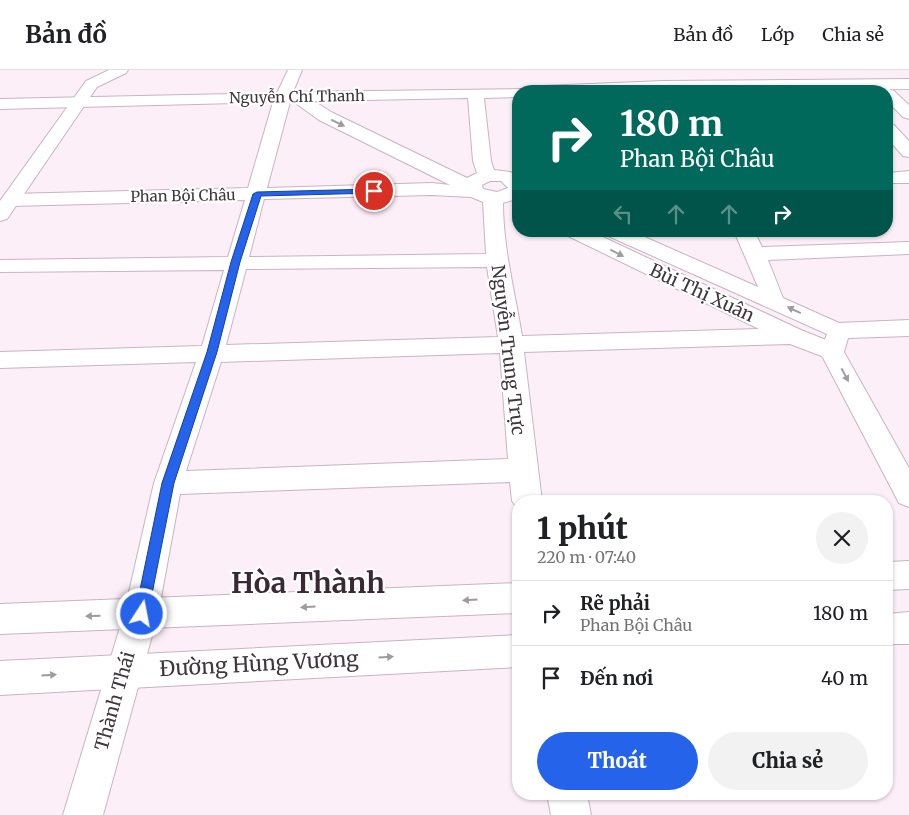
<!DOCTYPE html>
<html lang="vi">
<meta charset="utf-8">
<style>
body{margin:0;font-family:Merriweather,serif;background:#f2f2f2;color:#202124;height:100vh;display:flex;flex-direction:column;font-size:19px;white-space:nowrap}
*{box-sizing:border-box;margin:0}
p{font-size:16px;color:#757577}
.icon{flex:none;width:28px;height:28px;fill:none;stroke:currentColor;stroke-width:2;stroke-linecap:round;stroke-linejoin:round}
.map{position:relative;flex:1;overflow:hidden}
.details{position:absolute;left:512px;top:425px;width:381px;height:305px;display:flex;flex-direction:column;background:#fff;border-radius:20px;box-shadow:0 1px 4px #0004}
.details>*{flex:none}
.banner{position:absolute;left:512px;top:15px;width:381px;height:152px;border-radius:20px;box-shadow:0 1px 4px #0004;background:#00695c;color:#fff;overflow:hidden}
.pin{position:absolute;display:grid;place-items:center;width:42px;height:42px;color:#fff;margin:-21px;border:2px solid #fff;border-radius:50%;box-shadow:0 1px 5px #0007}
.me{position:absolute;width:55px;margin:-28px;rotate:11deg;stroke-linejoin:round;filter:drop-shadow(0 0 4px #0008)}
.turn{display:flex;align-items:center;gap:18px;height:105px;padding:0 25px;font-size:22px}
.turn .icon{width:65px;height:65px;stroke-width:2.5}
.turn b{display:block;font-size:35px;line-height:42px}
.lanes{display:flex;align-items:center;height:48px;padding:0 25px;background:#0003;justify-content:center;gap:25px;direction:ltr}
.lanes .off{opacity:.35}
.round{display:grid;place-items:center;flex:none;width:52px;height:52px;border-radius:26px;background:#f2f2f2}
.head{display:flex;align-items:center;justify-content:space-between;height:85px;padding:0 25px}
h1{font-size:30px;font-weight:800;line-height:38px}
.action{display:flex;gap:10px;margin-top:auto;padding:10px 25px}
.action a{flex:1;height:58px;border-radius:30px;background:#2563eb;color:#fff;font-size:20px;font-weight:800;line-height:58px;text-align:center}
.action a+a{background:#f2f2f2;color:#202124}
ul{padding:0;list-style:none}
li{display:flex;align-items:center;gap:15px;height:65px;padding:0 25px;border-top:1px solid #e0e0e0}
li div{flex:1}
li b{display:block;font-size:19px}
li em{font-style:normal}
header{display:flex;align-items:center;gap:30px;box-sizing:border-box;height:70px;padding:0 25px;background:#fff;border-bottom:1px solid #e0e0e0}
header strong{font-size:24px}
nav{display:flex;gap:28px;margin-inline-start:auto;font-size:18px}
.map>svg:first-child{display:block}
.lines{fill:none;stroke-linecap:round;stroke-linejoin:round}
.minor-casing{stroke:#c9b3c2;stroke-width:2}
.major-casing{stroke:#c9b3c2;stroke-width:2}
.minor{fill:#fff;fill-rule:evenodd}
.major{fill:#fff;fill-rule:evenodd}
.oneway{fill:#a09b9e}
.route{fill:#2563eb;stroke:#184099}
.labels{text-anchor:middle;stroke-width:4.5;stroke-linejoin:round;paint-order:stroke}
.far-street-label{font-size:15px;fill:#40373d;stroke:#fff}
.street-label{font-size:18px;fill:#40373d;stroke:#fff}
.near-street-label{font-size:21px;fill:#40373d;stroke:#fff}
.town-label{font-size:28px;font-weight:bold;fill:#3a2935;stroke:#fff}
</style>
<header>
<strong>Bản đồ</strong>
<nav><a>Bản đồ</a><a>Lớp</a><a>Chia sẻ</a></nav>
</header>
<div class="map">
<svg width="909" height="745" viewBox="0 0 909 745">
<rect width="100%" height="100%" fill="#fdeff8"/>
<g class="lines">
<g class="minor-casing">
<path id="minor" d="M288,0H302L293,22L525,19L526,21H519V27L484,28L491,91L494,100L510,102L519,106V128L503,133C503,178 515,222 522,266L759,259L566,165L563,161H590L801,260L841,276L844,282L841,288L832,290L790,274L524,282L542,431H519V440L512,431L510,412L180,424L158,544L103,745H63L124,544L154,413L196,292L0,298V282L202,276L224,200L0,202V190L228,187L245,130L11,136L4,134L1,130L4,126L11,124L248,118L273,32L0,39V29L277,23ZM468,28L473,91L477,103L467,108L331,42L314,31ZM290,32H294L319,50L450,115L432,113L267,118ZM490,111H501L508,118L497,122L483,119L482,115ZM432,125L471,127L483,132L486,184L249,187L264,129ZM487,197L498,267L226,275L246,199ZM500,283L508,389L186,401L221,292Z
M909,9V19L534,21L536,18L542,16L663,11Z
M888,19L894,21L909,35V49L903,47L888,32V21H882Z
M888,54L894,55L909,71V87L903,86L888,69Z
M909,101V113H888V103Z
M603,161H631L758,217L734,161H754L762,177L909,172V184L768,190L783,228L846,256L850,261L846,266L838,269L606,165Z
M547,724H587L591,745H551Z"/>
</g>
<g class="major-casing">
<path id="major" d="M109,0H128L126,3L97,17L7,149L0,151V131L86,11Z
M909,250V266L848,268L844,282L909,398V437L899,433L820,282L830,256L838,253Z
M909,491V519L888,520V492Z
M519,513V543L0,564V534Z
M909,542V574H888V544Z
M519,565V597L0,625V591Z"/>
</g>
<use href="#minor" class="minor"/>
<use href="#major" class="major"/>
</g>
<defs><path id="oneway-solid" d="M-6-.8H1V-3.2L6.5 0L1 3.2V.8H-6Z" transform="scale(1.25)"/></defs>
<g class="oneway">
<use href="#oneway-solid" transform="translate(338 53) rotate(26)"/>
<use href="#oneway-solid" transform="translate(617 183) rotate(27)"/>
<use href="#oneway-solid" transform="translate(794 240) rotate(-155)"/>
<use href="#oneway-solid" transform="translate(845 305) rotate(62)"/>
<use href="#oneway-solid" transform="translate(470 530) rotate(177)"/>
<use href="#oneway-solid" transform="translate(308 537) rotate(177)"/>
<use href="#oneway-solid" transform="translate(93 546) rotate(178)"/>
<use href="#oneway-solid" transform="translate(386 587) rotate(-3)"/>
<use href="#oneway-solid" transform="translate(49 605) rotate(-4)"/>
</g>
<path class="route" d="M374,119L378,121L376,123L261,126L240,192L217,282L174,413L148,544L146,549L142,551L137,549L135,544L162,413L207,282L231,192L253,124L257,122Z"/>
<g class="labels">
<g class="far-street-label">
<text transform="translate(297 27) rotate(-1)" y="5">Nguyễn Chí Thanh</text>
<text transform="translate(183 126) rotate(-1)" y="5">Phan Bội Châu</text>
</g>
<g class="street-label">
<text transform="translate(702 223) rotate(25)" y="6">Bùi Thị Xuân</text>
<text transform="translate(508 280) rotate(83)" y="6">Nguyễn Trung Trực</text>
<text transform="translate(115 631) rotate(-74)" y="6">Thành Thái</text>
</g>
<g class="near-street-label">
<text transform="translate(259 594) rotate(-3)" y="7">Đường Hùng Vương</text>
</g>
<g class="town-label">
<text x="308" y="523">Hòa Thành</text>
</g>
</g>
</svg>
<div class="pin" style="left:374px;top:121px;background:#d93025"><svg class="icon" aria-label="arrive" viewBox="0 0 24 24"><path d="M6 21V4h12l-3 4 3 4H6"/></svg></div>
<svg class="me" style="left:142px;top:544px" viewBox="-20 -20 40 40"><circle r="17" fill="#2563eb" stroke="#fff" stroke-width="3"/><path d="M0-11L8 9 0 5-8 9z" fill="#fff"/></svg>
<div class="banner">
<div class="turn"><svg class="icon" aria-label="right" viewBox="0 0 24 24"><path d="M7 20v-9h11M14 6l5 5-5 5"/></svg><div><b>180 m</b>Phan Bội Châu</div></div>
<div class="lanes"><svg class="icon off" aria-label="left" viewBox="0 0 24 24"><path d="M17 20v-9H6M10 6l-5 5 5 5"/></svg><svg class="icon off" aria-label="ahead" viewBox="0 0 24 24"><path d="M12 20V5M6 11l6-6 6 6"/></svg><svg class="icon off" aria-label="ahead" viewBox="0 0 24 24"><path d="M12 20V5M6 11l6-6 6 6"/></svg><svg class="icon" aria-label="right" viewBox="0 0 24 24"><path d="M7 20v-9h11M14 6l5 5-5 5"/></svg></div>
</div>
<section class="details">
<div class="head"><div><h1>1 phút</h1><p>220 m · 07:40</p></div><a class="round"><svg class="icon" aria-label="close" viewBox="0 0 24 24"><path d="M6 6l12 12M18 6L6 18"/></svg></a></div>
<ul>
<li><svg class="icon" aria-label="right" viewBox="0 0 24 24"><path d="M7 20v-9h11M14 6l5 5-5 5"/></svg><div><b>Rẽ phải</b><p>Phan Bội Châu</p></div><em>180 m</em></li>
<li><svg class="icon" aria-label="arrive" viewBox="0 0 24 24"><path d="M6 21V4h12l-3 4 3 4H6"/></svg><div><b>Đến nơi</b></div><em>40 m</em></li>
</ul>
<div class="action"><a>Thoát</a><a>Chia sẻ</a></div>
</section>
</div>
